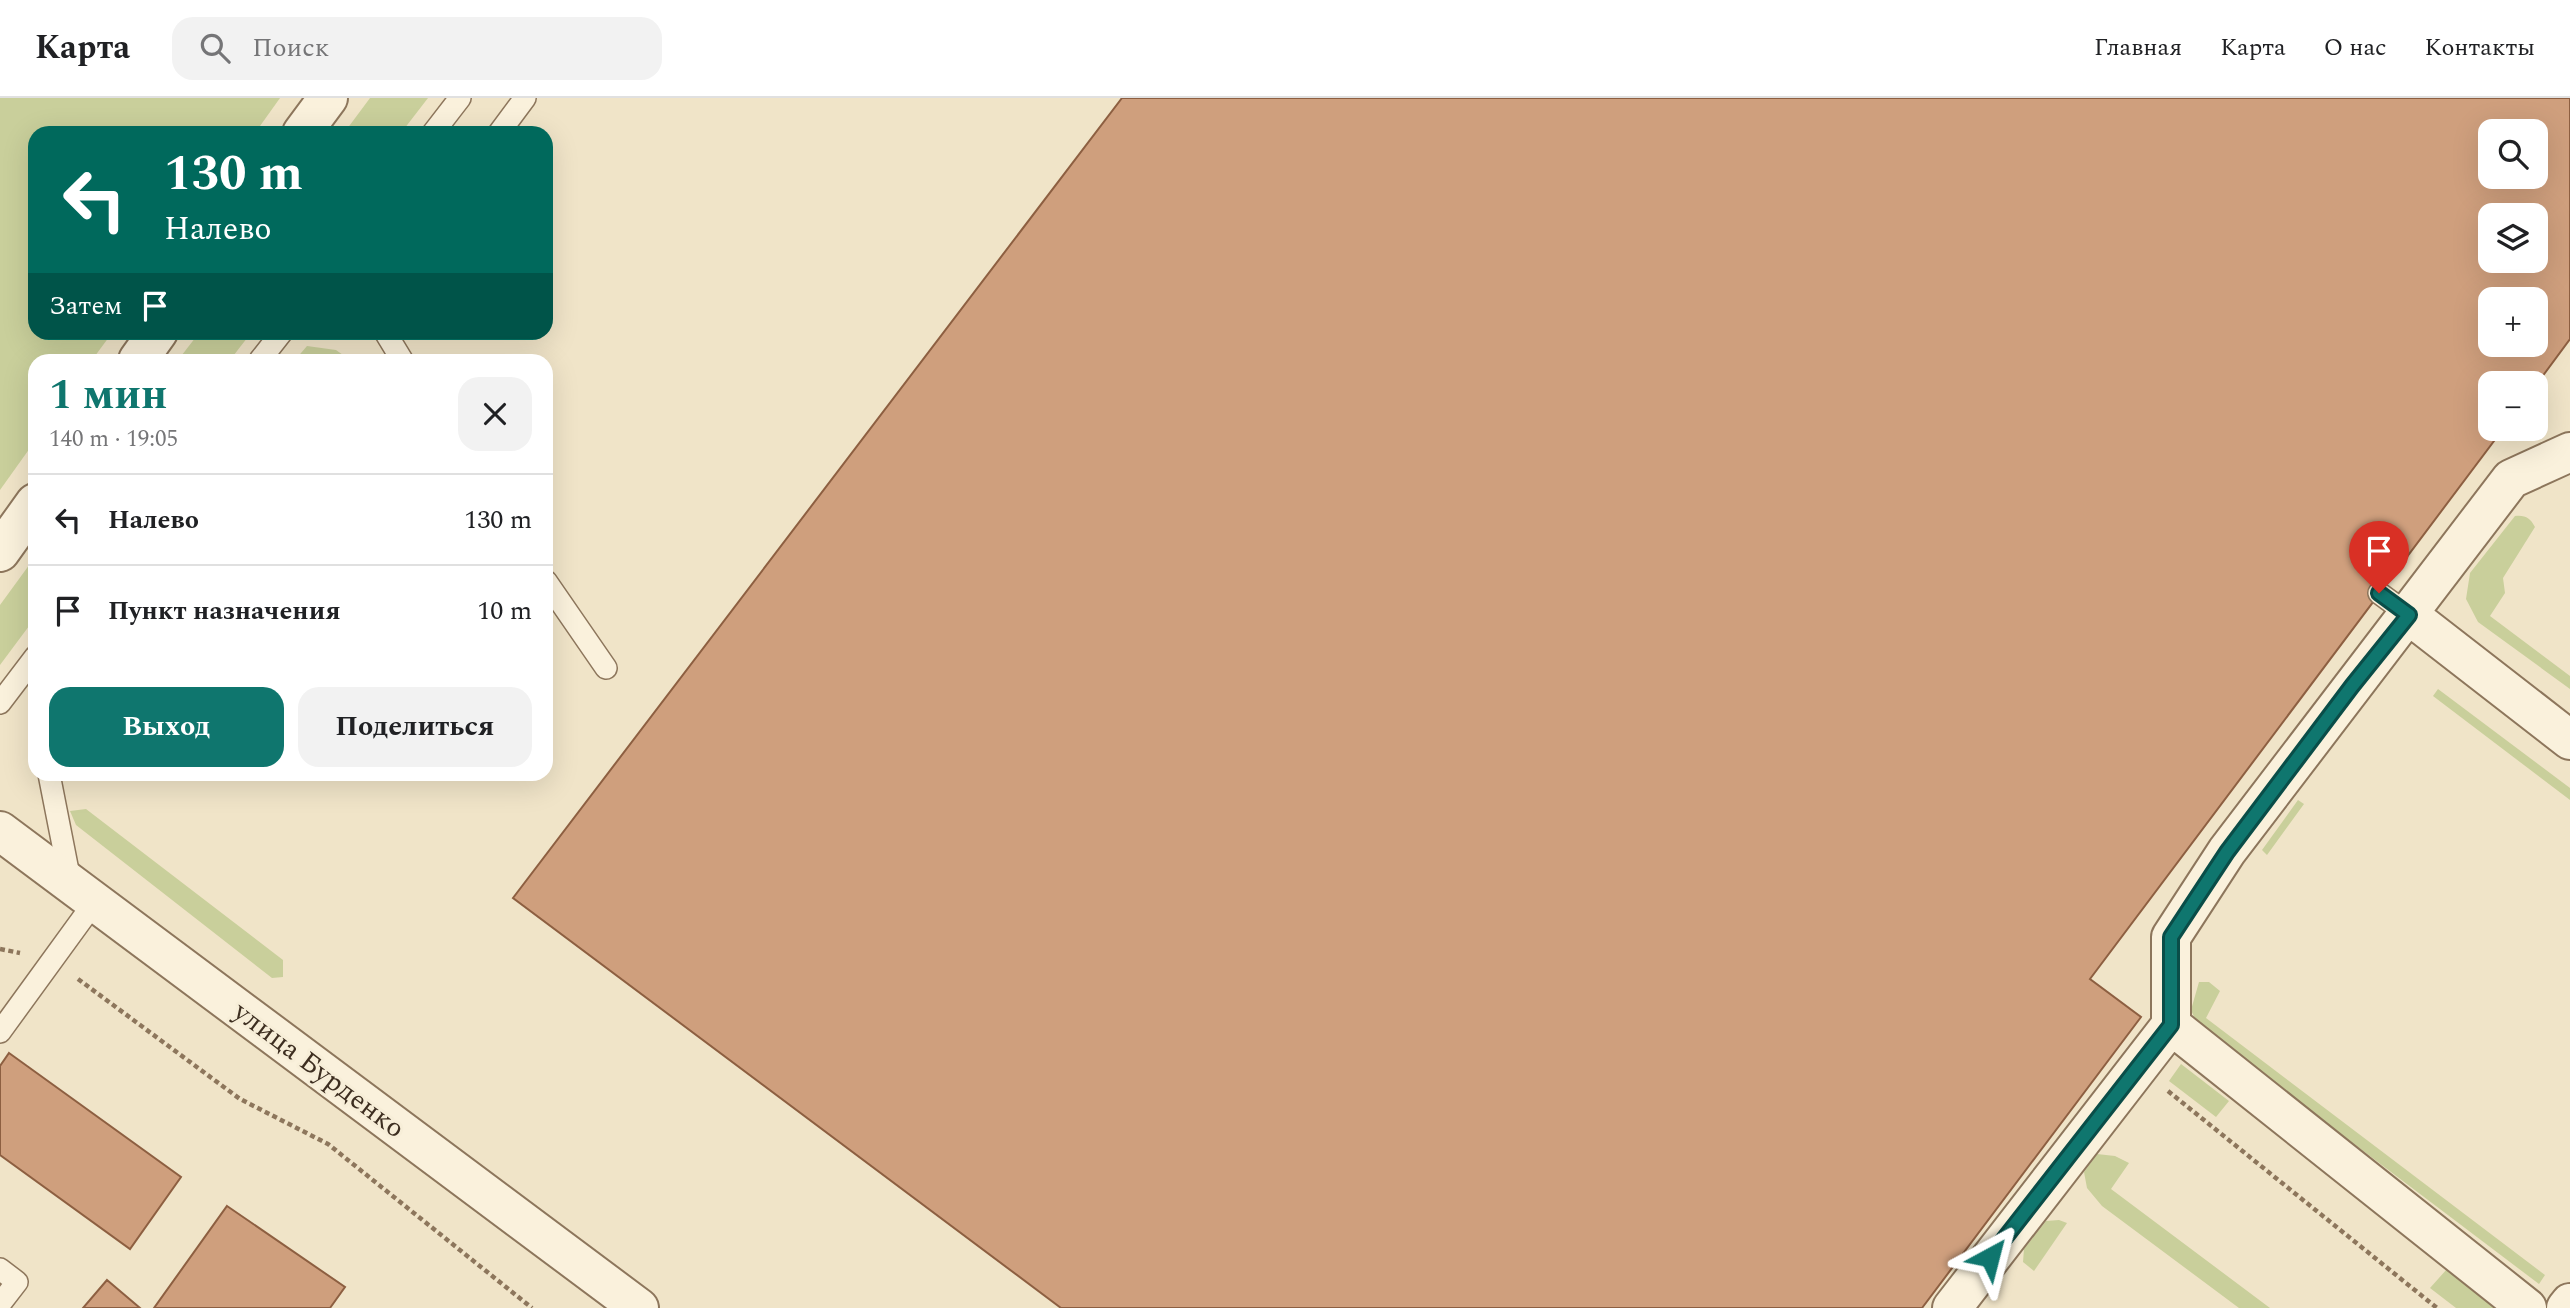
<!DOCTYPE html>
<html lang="ru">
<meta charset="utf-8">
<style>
body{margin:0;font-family:Spectral,serif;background:#f2f2f2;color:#202124;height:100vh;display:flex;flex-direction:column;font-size:26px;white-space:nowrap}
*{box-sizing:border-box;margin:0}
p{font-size:23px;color:#757577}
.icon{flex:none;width:38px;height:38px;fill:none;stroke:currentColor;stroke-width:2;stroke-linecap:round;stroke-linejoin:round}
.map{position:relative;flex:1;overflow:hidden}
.panel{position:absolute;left:28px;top:256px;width:525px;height:427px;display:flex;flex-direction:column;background:#fff;border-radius:21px;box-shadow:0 7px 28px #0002}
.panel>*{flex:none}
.banner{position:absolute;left:28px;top:28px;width:525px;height:214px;border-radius:21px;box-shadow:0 7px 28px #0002;background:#00695c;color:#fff;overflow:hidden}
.fabs{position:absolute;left:2478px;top:21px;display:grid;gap:14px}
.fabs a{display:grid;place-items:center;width:70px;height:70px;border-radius:14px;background:#fff;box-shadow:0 7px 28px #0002;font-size:35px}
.pin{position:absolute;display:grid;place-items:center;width:60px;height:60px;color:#fff;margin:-72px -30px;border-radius:50% 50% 50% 0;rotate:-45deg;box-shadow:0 0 7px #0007}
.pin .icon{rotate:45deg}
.me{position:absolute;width:77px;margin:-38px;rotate:38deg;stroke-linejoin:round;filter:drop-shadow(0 0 5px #0008)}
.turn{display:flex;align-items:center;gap:24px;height:147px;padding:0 21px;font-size:32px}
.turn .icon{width:91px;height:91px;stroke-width:2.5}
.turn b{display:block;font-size:49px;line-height:60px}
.then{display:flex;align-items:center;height:66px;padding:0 21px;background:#0003;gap:14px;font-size:26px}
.round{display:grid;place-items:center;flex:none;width:74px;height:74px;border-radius:21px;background:#f2f2f2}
.overview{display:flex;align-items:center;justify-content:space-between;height:119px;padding:0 21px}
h1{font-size:42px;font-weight:700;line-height:52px;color:#0f766e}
.button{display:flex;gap:14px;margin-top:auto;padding:14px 21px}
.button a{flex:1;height:80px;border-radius:21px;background:#0f766e;color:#fff;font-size:28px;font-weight:700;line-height:80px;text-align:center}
.button a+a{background:#f2f2f2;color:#202124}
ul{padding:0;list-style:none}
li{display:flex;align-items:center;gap:21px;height:91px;padding:0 21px;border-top:2px solid #e0e0e0}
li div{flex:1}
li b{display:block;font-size:26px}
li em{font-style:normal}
header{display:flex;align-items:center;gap:42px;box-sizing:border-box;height:98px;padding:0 35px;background:#fff;border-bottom:2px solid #e0e0e0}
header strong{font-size:33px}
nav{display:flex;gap:38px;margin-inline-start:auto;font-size:24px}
.search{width:490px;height:63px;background:#f2f2f2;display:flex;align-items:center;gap:18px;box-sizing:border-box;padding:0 24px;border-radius:21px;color:#757577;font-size:26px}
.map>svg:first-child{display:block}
.green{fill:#c9cf9b}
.building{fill:#cf9f7d;stroke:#8d5f41;stroke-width:2;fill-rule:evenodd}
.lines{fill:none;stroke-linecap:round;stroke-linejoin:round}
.service-casing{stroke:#8d765c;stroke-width:24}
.minor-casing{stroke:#8d765c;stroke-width:42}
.tertiary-casing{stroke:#8d765c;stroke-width:42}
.path{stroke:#8d765c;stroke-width:4.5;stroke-dasharray:5 3.5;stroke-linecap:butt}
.service{stroke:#faf1dc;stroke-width:21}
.minor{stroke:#faf1dc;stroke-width:38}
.tertiary{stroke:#faf1dc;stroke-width:38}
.route-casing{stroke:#0a4d48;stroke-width:18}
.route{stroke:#0f766e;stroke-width:12}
.labels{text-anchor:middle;stroke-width:6;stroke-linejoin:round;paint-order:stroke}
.street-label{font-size:28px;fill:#3d2e20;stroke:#f7eed8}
</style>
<header>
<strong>Карта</strong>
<div class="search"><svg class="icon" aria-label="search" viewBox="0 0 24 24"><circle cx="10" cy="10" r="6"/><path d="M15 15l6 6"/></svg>Поиск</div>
<nav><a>Главная</a><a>Карта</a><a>О нас</a><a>Контакты</a></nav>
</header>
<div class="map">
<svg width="2570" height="1210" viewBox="0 0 2570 1210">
<rect width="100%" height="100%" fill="#f0e4c8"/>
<path class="green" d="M0,0H280L255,35H35V234L112,235L92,262H35V343L0,392Z
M370,0H428L401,35H344Z
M199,235V234L251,235L230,262H178Z
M307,248L336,252L350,262H295Z
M2515,418C2526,417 2530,420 2535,429L2503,480L2505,495L2490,518L2570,578V591L2478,524L2466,501L2470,475Z
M35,459V520L0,567V507Z
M2438,591L2570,690V702L2433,598Z
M2298,702L2304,706L2267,757L2262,752Z
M86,711L283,862V879L272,880L76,727L70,713Z
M2199,884H2209L2220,893L2206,920L2545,1177L2539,1186L2198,928L2191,912Z
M2181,966L2229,1003L2216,1019L2169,983Z
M2097,1056L2115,1058L2129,1065L2111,1091L2270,1210H2239L2102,1108L2087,1090L2084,1074Z
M2059,1122L2067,1125L2034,1173L2023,1164L2024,1151L2046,1123Z
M2447,1171L2497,1210H2456L2430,1190Z"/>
<path class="building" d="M1122,0H2570V241L2536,287L2490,285V331H2503L2090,881L2141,919L1922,1210H1061L513,800ZM2490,33H2536V79H2490ZM2490,117H2536V163H2490ZM2490,201H2536V247H2490Z
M9,955L181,1079L130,1151L0,1057V968Z
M227,1108L345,1189L330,1210H154Z
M107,1182L140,1210H83Z"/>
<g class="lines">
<g class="service-casing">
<path id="service" d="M433,35L460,0
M499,35L525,0
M385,234L402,262
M260,262L282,234
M546,483L606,570
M2379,495L2409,517
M0,605L35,559
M49,676L70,783
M0,934L96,802
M0,1171L17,1184L0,1206"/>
</g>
<g class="minor-casing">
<path id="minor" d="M2409,517L2570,642
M2171,927L2527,1210
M1952,1210L2171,927V839L2227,753L2511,381L2570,354
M2566,1210L2570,1205"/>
</g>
<g class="tertiary-casing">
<path id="tertiary" d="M302,35L328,0
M138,262L158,234
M0,454L35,405
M0,733L639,1210"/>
</g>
<path class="path" d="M0,851L20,855
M78,881L240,1001L328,1046L532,1210
M2168,993L2437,1210"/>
<use href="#service" class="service"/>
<use href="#minor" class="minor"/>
<use href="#tertiary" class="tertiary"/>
</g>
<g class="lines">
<g class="route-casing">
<path id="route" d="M1990,1159L2171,927V839L2227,754L2352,588L2409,517L2379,495"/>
</g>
<use href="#route" class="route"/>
</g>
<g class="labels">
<g class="street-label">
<text transform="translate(320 971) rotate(37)" y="10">улица Бурденко</text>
</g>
</g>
</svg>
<div class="fabs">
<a><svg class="icon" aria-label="search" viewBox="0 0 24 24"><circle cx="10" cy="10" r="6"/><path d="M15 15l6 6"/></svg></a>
<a><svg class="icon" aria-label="layers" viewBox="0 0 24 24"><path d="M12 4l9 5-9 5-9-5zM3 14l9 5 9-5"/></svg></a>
<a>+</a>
<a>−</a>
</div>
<div class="pin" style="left:2379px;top:495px;background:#d93025"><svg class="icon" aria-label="arrive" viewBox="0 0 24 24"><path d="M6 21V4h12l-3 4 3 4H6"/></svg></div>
<svg class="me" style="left:1990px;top:1159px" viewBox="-20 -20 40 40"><path d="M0-17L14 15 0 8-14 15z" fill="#0f766e" stroke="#fff" stroke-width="4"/></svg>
<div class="banner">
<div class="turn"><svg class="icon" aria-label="left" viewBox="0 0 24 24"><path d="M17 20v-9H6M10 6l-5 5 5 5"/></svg><div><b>130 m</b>Налево</div></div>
<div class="then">Затем<svg class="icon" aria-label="arrive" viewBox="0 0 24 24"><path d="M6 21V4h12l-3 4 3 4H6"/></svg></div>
</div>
<section class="panel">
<div class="overview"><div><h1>1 мин</h1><p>140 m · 19:05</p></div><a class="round"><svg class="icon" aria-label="close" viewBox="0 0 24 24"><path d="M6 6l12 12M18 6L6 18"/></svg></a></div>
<ul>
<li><svg class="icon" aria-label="left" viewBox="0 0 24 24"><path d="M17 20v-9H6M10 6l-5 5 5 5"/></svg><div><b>Налево</b></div><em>130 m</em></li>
<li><svg class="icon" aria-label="arrive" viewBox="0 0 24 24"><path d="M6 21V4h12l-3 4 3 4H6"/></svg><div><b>Пункт назначения</b></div><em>10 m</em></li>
</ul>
<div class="button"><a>Выход</a><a>Поделиться</a></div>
</section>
</div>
